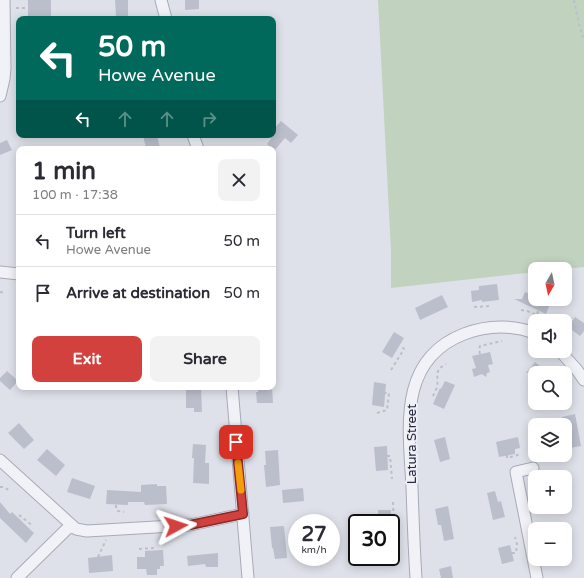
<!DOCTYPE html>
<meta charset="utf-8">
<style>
body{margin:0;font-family:"Varela Round",sans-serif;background:#f2f2f3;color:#2b2b33;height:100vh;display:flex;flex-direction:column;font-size:15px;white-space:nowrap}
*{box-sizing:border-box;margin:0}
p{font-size:13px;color:#7c7c81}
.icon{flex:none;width:22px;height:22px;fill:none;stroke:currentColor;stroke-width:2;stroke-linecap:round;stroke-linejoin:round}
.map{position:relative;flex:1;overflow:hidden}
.sheet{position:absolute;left:16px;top:146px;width:260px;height:244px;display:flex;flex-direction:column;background:#fff;border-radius:8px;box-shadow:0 2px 10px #0003}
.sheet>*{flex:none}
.hud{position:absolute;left:16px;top:16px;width:260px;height:122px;border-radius:8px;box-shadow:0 2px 10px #0003;background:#00695c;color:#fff;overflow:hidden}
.needle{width:26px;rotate:189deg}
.controls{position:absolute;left:528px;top:262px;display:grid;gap:8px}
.controls a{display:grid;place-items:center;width:44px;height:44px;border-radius:8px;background:#fff;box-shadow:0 2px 10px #0003;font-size:20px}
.speed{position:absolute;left:288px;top:514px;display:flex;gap:8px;font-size:20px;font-weight:700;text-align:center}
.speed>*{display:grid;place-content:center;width:52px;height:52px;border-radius:50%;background:#fff;box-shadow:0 2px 10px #0003;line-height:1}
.speed small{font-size:10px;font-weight:400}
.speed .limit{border:2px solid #111;border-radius:6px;background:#fff;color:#111}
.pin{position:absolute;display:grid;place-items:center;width:34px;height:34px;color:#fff;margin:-17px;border-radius:8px;box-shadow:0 2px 6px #0006}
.me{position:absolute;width:44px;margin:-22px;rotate:85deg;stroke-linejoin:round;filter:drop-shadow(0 0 3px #0008)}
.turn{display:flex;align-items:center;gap:14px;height:84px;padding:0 16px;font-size:18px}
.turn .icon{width:52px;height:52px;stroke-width:2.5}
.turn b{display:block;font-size:28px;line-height:34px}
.lanes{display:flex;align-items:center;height:38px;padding:0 16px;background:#0003;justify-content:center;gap:20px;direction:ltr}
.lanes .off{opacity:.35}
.round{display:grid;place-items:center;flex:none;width:42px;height:42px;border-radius:8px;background:#f2f2f3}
.overview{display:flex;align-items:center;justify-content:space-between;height:68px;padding:0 16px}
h1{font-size:24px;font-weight:700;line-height:30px}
.cta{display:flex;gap:8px;margin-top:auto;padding:8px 16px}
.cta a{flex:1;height:46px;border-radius:8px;background:#d3413e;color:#fff;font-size:16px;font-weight:700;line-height:46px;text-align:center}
.cta a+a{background:#f2f2f3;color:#2b2b33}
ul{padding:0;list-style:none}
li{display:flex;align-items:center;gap:12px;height:52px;padding:0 16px;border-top:1px solid #e1e1e2}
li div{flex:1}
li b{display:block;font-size:15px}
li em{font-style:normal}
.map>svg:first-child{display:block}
.green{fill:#c1d3bf}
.building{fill:#bbbfcc}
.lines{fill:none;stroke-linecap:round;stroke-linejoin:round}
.minor-casing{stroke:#a7abb6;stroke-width:13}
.path{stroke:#bcbfc7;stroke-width:2;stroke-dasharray:3 3;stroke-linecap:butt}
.minor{stroke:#f1f2f7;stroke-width:11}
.route-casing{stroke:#892a28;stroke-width:10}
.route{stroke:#d3413e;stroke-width:7}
.slow{stroke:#f59e0b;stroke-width:7}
.labels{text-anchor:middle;stroke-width:4;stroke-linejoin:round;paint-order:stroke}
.street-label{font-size:13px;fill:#272c40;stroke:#eef0f6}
</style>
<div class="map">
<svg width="584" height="578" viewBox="0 0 584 578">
<rect width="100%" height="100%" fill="#dee1e9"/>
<path class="green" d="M378,0H584V267L564,269H535V272L391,288V251Z"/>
<path class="building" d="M28,0H51V19H28Z
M115,0H128V16H116Z
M185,0H199V9L185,10Z
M281,121L298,135L291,143L285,138L274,151L267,144L273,136V130Z
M143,135H157L160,148L146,149Z
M7,140L12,150L0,155V143Z
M497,284L499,300L482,302V300L472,302L471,291L479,290V286Z
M525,292L535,296V299H552L546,314L514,299H522Z
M442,295L448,307L420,320L415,308Z
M575,317L584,323V331L580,336L568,327Z
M394,332L404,338L392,358L382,352Z
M490,352L493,364L488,365L490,372L487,373L486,377L482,374L474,377L472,369L476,368L472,356Z
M535,362L548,373H526Z
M7,371L18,381L10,390L0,381V378Z
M445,381L455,385L444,409L433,404L440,388L441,389Z
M374,382L386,384L384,407L372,405Z
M186,387H201L202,412H194V408H186Z
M258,387H272L273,403H257L256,392H258Z
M575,414L581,446L570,448L562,417Z
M19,423L34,440L24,449L8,433Z
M445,437L450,459L440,462L434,440Z
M518,437L520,448L515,449V454L499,457L496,442Z
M193,444L206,445L205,463H209V484L193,483L194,458H192Z
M387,446L388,470L376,471L374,447Z
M47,449L65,465L56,476L37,460Z
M278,450L280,485L266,487L264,465H266L265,451Z
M72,478L95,486L90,499L67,492Z
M157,484V486H166L167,504L145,505L144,502H128V505L106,504L107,490L141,492V485Z
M303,488L304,501L283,503L282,490Z
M495,491L498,502L501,501L505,517L493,520L487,493Z
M0,502L10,514L12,512L34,533L26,543L0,518Z
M448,506L454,539L444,541L441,525H438L435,509Z
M378,510H391V523H378Z
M284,526L287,558L275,559L273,548H272L270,527Z
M510,545L514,561L502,564L498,548Z
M163,550L164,566H160V569H157V575H147L146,569H137V557H145V551Z
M218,553V567H206L205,564L188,566L187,556Z
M112,555L113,571L89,573L88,558Z
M451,566L453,578H441L439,569Z"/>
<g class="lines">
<g class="minor-casing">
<path id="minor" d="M161,0L166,19
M0,96L4,79L5,68L4,0
M193,135L198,149
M0,272L19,274
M560,351L577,370L584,380
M232,387L248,578
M0,460L76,529L87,531L190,525L243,514
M533,468L516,472L537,578
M17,578L71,525
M416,578C414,548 413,517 412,487C409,429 397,360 464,334C487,325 512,325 535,333"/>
</g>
<path class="path" d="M574,0L579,24L584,40
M16,8H28
M0,292L6,293
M474,307L491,306
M521,310L527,311L537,315L538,311
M480,354L479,350L480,346L502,341
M391,370L404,349L401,346
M433,396C434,394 436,390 437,387C439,376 433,371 446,364
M377,413L387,410L389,393H385
M507,455V458L521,454
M387,456H390L392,479
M0,487H3L9,490
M116,505V509L118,511L124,512
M19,515L33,526
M391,526H394L393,501
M139,549L154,548V551
M512,553H516L517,544L515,537
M98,557L106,540"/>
<use href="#minor" class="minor"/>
</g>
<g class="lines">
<g class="route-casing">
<path id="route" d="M176,526L190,525L243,514L236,442"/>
</g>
<use href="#route" class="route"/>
<path class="slow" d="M238,463L241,490"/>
</g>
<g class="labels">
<g class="street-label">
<text transform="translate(411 444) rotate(-90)" y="5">Latura Street</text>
</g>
</g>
</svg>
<div class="controls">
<a><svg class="needle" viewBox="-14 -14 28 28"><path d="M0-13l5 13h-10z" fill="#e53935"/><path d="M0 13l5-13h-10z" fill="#7c7c81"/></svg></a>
<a><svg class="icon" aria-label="sound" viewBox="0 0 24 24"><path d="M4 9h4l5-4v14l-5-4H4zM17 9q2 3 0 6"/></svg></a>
<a><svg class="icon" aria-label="search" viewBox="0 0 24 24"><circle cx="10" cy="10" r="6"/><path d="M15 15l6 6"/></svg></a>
<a><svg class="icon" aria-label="layers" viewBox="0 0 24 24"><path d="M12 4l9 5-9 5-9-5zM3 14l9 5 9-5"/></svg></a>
<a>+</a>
<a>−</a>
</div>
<div class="speed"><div>27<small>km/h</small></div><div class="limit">30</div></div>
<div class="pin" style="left:236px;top:442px;background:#d93025"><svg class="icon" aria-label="arrive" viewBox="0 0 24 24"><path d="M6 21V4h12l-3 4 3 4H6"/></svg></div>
<svg class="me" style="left:176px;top:526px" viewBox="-20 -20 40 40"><path d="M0-17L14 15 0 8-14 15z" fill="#d3413e" stroke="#fff" stroke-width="4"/></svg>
<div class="hud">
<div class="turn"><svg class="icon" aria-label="left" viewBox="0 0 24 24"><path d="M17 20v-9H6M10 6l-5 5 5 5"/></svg><div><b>50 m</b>Howe Avenue</div></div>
<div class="lanes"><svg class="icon" aria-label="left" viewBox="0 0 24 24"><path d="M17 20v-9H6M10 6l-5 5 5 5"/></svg><svg class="icon off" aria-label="ahead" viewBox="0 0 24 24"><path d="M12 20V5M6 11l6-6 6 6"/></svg><svg class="icon off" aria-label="ahead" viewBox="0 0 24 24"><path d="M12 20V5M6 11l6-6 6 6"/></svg><svg class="icon off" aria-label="right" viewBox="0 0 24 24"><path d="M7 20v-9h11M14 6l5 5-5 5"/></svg></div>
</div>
<section class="sheet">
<div class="overview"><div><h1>1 min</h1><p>100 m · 17:38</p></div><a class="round"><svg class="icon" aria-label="close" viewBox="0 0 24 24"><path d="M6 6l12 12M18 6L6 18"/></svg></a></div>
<ul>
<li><svg class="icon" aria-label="left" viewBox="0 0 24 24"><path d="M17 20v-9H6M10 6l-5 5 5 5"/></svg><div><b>Turn left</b><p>Howe Avenue</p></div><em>50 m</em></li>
<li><svg class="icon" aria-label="arrive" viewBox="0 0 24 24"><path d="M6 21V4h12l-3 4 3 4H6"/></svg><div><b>Arrive at destination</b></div><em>50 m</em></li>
</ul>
<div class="cta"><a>Exit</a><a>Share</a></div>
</section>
</div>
